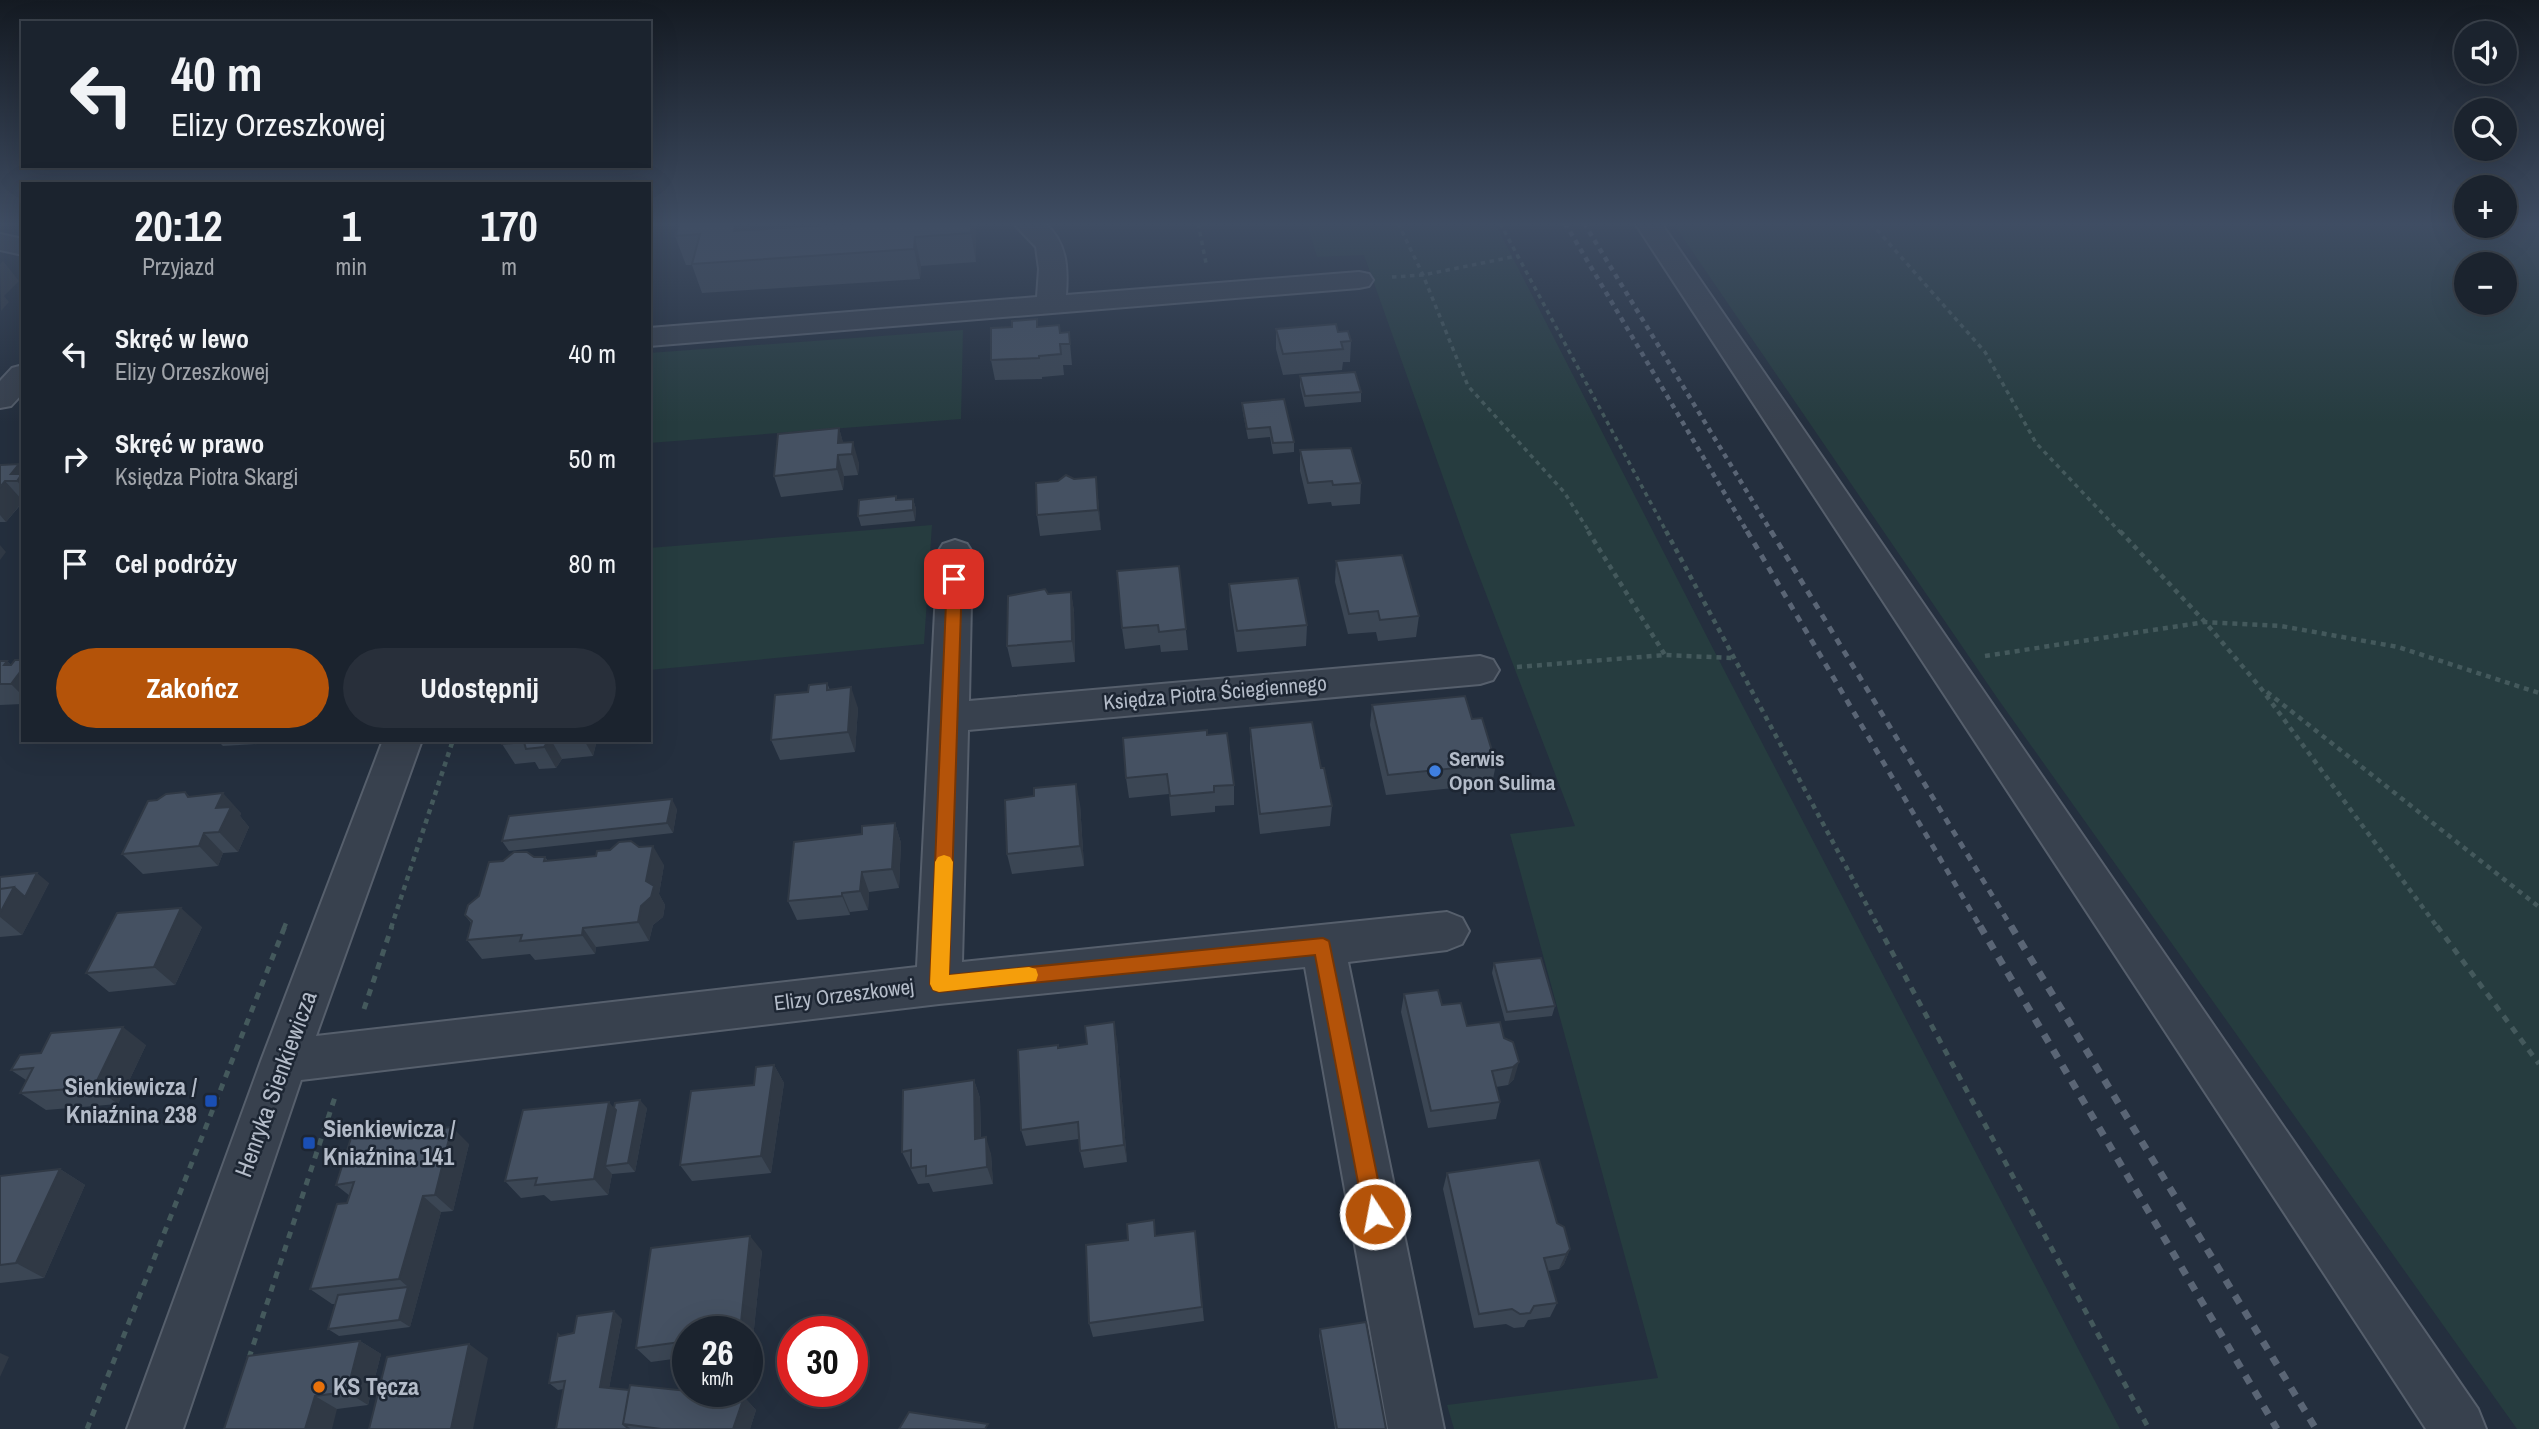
<!DOCTYPE html>
<html lang="pl">
<meta charset="utf-8">
<style>
body{margin:0;font-family:"Archivo Narrow",sans-serif;background:#282f3a;color:#f1f3f6;height:100vh;display:flex;flex-direction:column;font-size:26px;white-space:nowrap}
*{box-sizing:border-box;margin:0}
p{font-size:23px;color:#a0a4aa}
.icon{flex:none;width:38px;height:38px;fill:none;stroke:currentColor;stroke-width:2;stroke-linecap:round;stroke-linejoin:round}
.map{position:relative;flex:1;overflow:hidden}
.details{position:absolute;left:21px;top:182px;width:630px;height:560px;display:flex;flex-direction:column;background:#1b232e;border-radius:0px;box-shadow:0 7px 28px #0002,0 0 0 2px #39404a}
.details>*{flex:none}
.hud{position:absolute;left:21px;top:21px;width:630px;height:147px;border-radius:0px;box-shadow:0 7px 28px #0002,0 0 0 2px #39404a;background:#1b232e;color:#f1f3f6;overflow:hidden}
.fabs{position:absolute;left:2454px;top:21px;display:grid;gap:14px}
.fabs a{display:grid;place-items:center;width:63px;height:63px;border-radius:50%;background:#1b232e;box-shadow:0 7px 28px #0002,0 0 0 2px #39404a;font-size:35px}
.speed{position:absolute;left:672px;top:1316px;display:flex;gap:14px;font-size:35px;font-weight:700;text-align:center}
.speed>*{display:grid;place-content:center;width:91px;height:91px;border-radius:50%;background:#1b232e;box-shadow:0 7px 28px #0002,0 0 0 2px #39404a;line-height:1}
.speed small{font-size:18px;font-weight:400}
.speed .limit{border:10px solid #d22;background:#fff;color:#111}
.pin{position:absolute;display:grid;place-items:center;width:60px;height:60px;color:#fff;margin:-30px;border-radius:14px;box-shadow:0 4px 10px #0006}
.me{position:absolute;width:77px;margin:-38px;rotate:349deg;stroke-linejoin:round;filter:drop-shadow(0 0 5px #0008)}
.turn{display:flex;align-items:center;gap:24px;height:147px;padding:0 35px;font-size:32px}
.turn .icon{width:91px;height:91px;stroke-width:2.5}
.turn b{display:block;font-size:49px;line-height:60px}
.eta{display:flex;justify-content:space-evenly;align-items:center;height:119px;text-align:center}
.eta b{font-size:42px;font-weight:700;line-height:49px}
.primary-button{display:flex;gap:14px;margin-top:auto;padding:14px 35px}
.primary-button a{flex:1;height:80px;border-radius:42px;background:#b45309;color:#fff;font-size:28px;font-weight:700;line-height:80px;text-align:center}
.primary-button a+a{background:#282f3a;color:#f1f3f6}
ul{padding:0;list-style:none}
li{display:flex;align-items:center;gap:21px;height:105px;padding:0 35px}
li div{flex:1}
li b{display:block;font-size:26px}
li em{font-style:normal}
.map>svg:first-child{display:block}
.green{fill:#263c3f;fill-rule:evenodd}
.lines{fill:none;stroke-linecap:round;stroke-linejoin:round}
.minor-casing{stroke:#565f6c;stroke-width:4}
.path-far2{stroke:#44595c;stroke-width:3.5;stroke-dasharray:4.5 4.5;stroke-linecap:butt}
.path-far1{stroke:#44595c;stroke-width:4.5;stroke-dasharray:5 5;stroke-linecap:butt}
.path{stroke:#44595c;stroke-width:5;stroke-dasharray:7 7;stroke-linecap:butt}
.minor{fill:#38414e;fill-rule:evenodd}
.rail-far2{stroke:#5a6575;stroke-width:4.5;stroke-dasharray:5 5;stroke-linecap:butt}
.rail-far1{stroke:#5a6575;stroke-width:5;stroke-dasharray:7 7;stroke-linecap:butt}
.rail{stroke:#5a6575;stroke-width:7;stroke-dasharray:9 9;stroke-linecap:butt}
.wall{fill:#3b4654}
.shaded-wall{fill:#303945}
.building{fill:#455162;stroke:#303945;stroke-width:2}
.route{fill:#b45309;stroke:#753606;stroke-width:2}
.slow{fill:#f59e0b}
.shop-dot{fill:#3f7fe0;stroke:#1d2633;stroke-width:2.5}
.transit-dot{fill:#1a4fb4;stroke:#1d2633;stroke-width:2.5}
.food-dot{fill:#e8710a;stroke:#1d2633;stroke-width:2.5}
.labels{text-anchor:middle;stroke-width:5;stroke-linejoin:round;paint-order:stroke}
.street-label{font-size:21px;fill:#b4bcc9;stroke:#1d2633}
.poi-label{font-size:21px;font-weight:bold;fill:#b4bcc9;stroke:#1d2633;text-anchor:start}
.near-street-label{font-size:24px;fill:#b4bcc9;stroke:#1d2633}
.near-poi-label{font-size:24px;font-weight:bold;fill:#b4bcc9;stroke:#1d2633;text-anchor:start}
</style>
<div class="map">
<svg width="2539" height="1429" viewBox="0 0 2539 1429">
<rect width="100%" height="100%" fill="#242f3e"/>
<path class="green" d="M1307,223H1495L1723,668L2120,1429H1454L1447,1405L1658,1378L1510,834L1575,826L1465,539L1364,255L1317,257Z
M1673,223H2466V226H2504V223H2539V1429H2517L1998,699ZM2504,264V303H2466V264Z
M963,330L961,419L649,443V353Z
M932,525L924,644L649,670V548Z"/>
<g class="lines">
<g class="minor-casing">
<path id="minor" d="M1013,223H1045C1067,243 1068,267 1066,295L1359,272L1369,274L1373,280L1369,286L1359,288L649,346V328L1037,297L1039,269L1036,247Z
M1635,223H1661L2478,1409L2486,1429H2426Z
M0,234L23,239V255L0,250Z
M23,365V393L11,406L0,408V381L12,368Z
M955,540L967,544L972,552L969,701L1480,656L1493,660L1499,670L1493,680L1480,684L968,730L962,962L1447,912L1462,918L1469,931L1462,944L1447,950L1348,962L1444,1429H1388L1305,967L939,1004L301,1080L183,1429H127L261,1061L383,740H422L316,1036L917,967L938,552L943,544Z"/>
</g>
<path class="path-far2" d="M1198,223L1206,263
M1398,223L1423,275L1468,386L1564,492L1590,533
M1500,223L1667,533
M1871,223L1985,352L2036,443L2121,533
M1392,277L1423,275L1517,256"/>
<path class="path-far1" d="M1588,531L1665,655
M1666,531L1879,928
M2120,531L2205,622L2260,687L2438,928
M1985,656L2205,622L2281,626L2398,647L2539,693
M1517,667L1665,655L1732,658
M2267,692L2539,907
M284,928L286,923
M391,928L453,740"/>
<path class="path" d="M1878,926L2149,1429
M2437,926L2539,1064
M364,1009L392,926
M249,1358L335,1097
M87,1429L285,926"/>
<use href="#minor" class="minor"/>
<path class="rail-far2" d="M1565,223L1748,533
M1584,223L1772,533"/>
<path class="rail-far1" d="M1747,531L1981,928
M1771,531L2012,928"/>
<path class="rail" d="M1980,926L2277,1429
M2011,926L2316,1429"/>
</g>
<path class="wall" d="M679,223H751L749,230L976,223V262L921,266L920,279L702,293L692,265H686L675,236Z
M1037,319L1038,327L1060,333L1069,332L1072,365H1063L1064,375L1042,377V379L995,380L991,360L1012,327Z
M1276,329L1338,332L1351,341L1350,362H1343L1342,370L1283,375L1276,349Z
M1300,376L1361,392V402L1305,407L1300,386Z
M1242,403L1294,442V452L1273,454L1270,437L1248,439L1243,413Z
M839,428L843,443L859,463L858,475L844,476L843,490L781,497L774,476Z
M1300,450L1361,483L1360,504L1332,506L1331,502L1308,504L1300,471Z
M19,464L23,469V502L6,522H0V465Z
M1098,498L1101,530L1040,536L1037,515Z
M913,499L916,509L915,521L861,526L858,516L897,500Z
M1336,561L1419,616L1416,637L1378,641L1376,632L1348,634L1335,582Z
M1179,566L1188,650L1161,652L1160,645L1125,649L1122,628Z
M1229,584L1307,625L1306,646L1237,652L1230,605Z
M1071,592L1074,612L1075,662L1012,667L1007,646L1048,594Z
M0,661H7L11,665L23,668V704L0,705Z
M827,683L830,690L858,708L855,752L780,760L771,740L808,692Z
M1372,705L1472,719L1496,764L1492,784L1386,795L1370,725Z
M1250,728L1321,768L1332,806L1330,826L1260,834L1250,749Z
M1207,735L1234,785V805L1215,806V812L1171,816L1169,794L1129,798L1126,778Z
M217,740H276L275,743L223,746Z
M503,740H597L593,756L562,759L556,768L539,769L535,762L515,764L502,744Z
M185,792L190,797L241,813L240,816L249,827L238,852L223,853L218,866L143,874L122,854Z
M1080,804L1084,866L1012,874L1007,854Z
M677,809L673,833L509,851L502,841Z
M895,823L901,843L899,888L869,892L868,910L850,912V915L797,920L788,901L862,834Z
M534,857H545L548,861L664,865L659,894L665,905L663,917L653,925L649,941L596,947L595,954L535,960L530,954L482,959L467,940L471,923L465,915Z
M0,877L49,883L22,935L0,937Z
M202,927L175,985L109,992L86,973Z
M1494,963L1555,1006L1552,1016L1505,1021L1492,973Z
M1404,994L1442,1005L1467,1026L1513,1042L1514,1079L1508,1085L1496,1087L1500,1102L1496,1119L1428,1128L1401,1012Z
M1117,1040L1127,1162L1084,1168L1080,1151L1079,1139L1026,1146L1021,1130L1058,1045L1059,1048Z
M146,1045L118,1104L46,1110L20,1093L26,1080L11,1070Z
M774,1065L784,1083L771,1173L692,1181L680,1165Z
M974,1080L980,1098L981,1138L991,1154L993,1184L933,1192L929,1183L918,1184L902,1152Z
M614,1108H647L635,1172L612,1174L608,1195L551,1201L544,1195L521,1198L505,1181Z
M469,1144L453,1211L441,1212L410,1327L339,1336L328,1329L336,1304H332L310,1289L350,1196L336,1185Z
M60,1169L85,1185L44,1278L0,1283V1265Z
M1447,1173L1557,1223L1570,1249L1564,1264L1559,1269L1548,1271L1557,1303L1550,1317L1528,1320L1524,1327L1514,1328L1506,1324L1474,1328L1443,1189Z
M1195,1231L1204,1321L1093,1337L1089,1323L1156,1236Z
M762,1251L752,1348H747V1332H688V1357L651,1362L636,1348Z
M622,1319L609,1388L744,1397L756,1410L750,1429H556L563,1389L558,1390L549,1383L560,1336Z
M1320,1329L1386,1429H1335L1319,1336Z
M360,1341L381,1354L368,1405L337,1409L224,1429Z"/>
<path class="shaded-wall" d="M736,223H751L743,260L734,231Z
M971,223H976V262L971,233Z
M915,237L921,266L920,279L914,249Z
M3,261L19,281L4,296L9,302L1,311L0,264Z
M839,428L845,449L838,443Z
M853,442L859,463L858,475L852,454Z
M838,455L844,476L843,490L837,469Z
M19,464L23,469V488L11,474Z
M1096,477L1098,498L1101,530L1098,510Z
M5,481L23,501L6,522L0,515V487Z
M913,499L916,509L915,521L913,510Z
M0,545L6,552L0,560Z
M1071,592L1074,612L1075,662L1072,641Z
M7,661L19,673L23,668V696L11,684L4,665Z
M851,687L858,708L855,752L848,732Z
M549,740H551L562,759L556,768L544,747Z
M584,740H597L593,756Z
M1076,784L1080,804L1084,866L1080,846Z
M223,793L241,813L240,816L249,827L238,852L219,832L216,808Z
M672,799L677,809L673,833L667,823Z
M895,823L901,843L899,888L892,869Z
M204,833L223,853L218,866L199,846Z
M653,846L664,865L659,894L665,905L663,917L653,925L649,941L638,922Z
M862,872L869,892L868,910L860,891Z
M37,873L49,883L37,907L25,897Z
M14,887L37,907L22,935L0,917V913Z
M842,893L850,912V915L842,896Z
M181,908L202,927L175,985L154,967Z
M583,928L596,947L595,954L582,935Z
M1114,1022L1117,1040L1127,1162L1124,1145Z
M123,1027L146,1045L118,1104L94,1087Z
M1519,1062L1514,1079L1508,1085L1513,1067Z
M774,1065L784,1083L771,1173L761,1156Z
M974,1080L980,1098L981,1155L975,1139Z
M640,1100L647,1108L635,1172L628,1163Z
M609,1102L623,1119L605,1166L612,1174L608,1195L594,1179Z
M452,1127L469,1144L453,1211L435,1195Z
M986,1137L991,1154L993,1184L987,1167Z
M60,1169L85,1185L44,1278L16,1263Z
M423,1196L441,1212L410,1327L399,1320L408,1287L399,1279Z
M750,1236L762,1251L752,1348L747,1343V1332H740Z
M1570,1249L1564,1264L1559,1269L1566,1254Z
M614,1311L622,1319L608,1394L600,1387Z
M360,1341L381,1354L368,1405L347,1392Z
M469,1344L488,1358L473,1429H451Z
M0,1353L9,1357L0,1377Z
M315,1396L337,1409L332,1429H305Z
M744,1397L756,1410L750,1429H733Z"/>
<path class="building" d="M679,223H736L734,231L860,223H971V233L915,237L914,249L692,264L700,234L675,236Z
M1037,319V327L1059,325L1060,333L1069,332L1070,344H1060L1061,354L1039,356V358L991,360V328L1012,327V321Z
M1336,324L1338,332L1348,331L1351,341L1341,342L1343,349L1283,354L1276,329Z
M1355,372L1361,392L1305,396L1300,376Z
M1284,399L1294,442L1273,443L1270,427L1247,429L1242,403Z
M839,428L838,443L853,442L852,454L838,455L837,469L774,476L778,434Z
M1351,448L1361,483L1333,485L1332,481L1308,483L1300,450Z
M19,464L11,474H22L17,481H5L0,487V465Z
M1066,475L1074,479L1096,477L1098,510L1037,515L1036,483L1058,481Z
M896,496V500L913,499V510L858,516L859,500Z
M1402,555L1419,616L1380,620L1378,611L1349,614L1336,561Z
M1179,566L1186,629L1159,632L1158,625L1122,628L1117,571Z
M1298,578L1307,625L1237,631L1229,584Z
M1045,589L1048,594L1071,592L1072,641L1007,646L1008,596Z
M15,660H23V668L11,684H0V661H7L4,665H11Z
M827,683V690L851,687L848,732L771,740L775,695L808,692L809,685Z
M1465,696L1472,719L1482,718L1496,764L1388,775L1372,705Z
M1312,722L1321,768H1324L1332,806L1260,814L1250,728Z
M1207,730V735L1227,733L1234,785L1214,786V792L1170,796L1167,774L1126,778L1123,738Z
M503,740H549L544,747L526,749L524,742L502,744Z
M1076,784L1080,846L1007,854L1005,800L1034,796V788Z
M185,792L188,797L223,793L216,808L231,807L219,832L204,833L199,846L122,854L148,801L157,800L166,794Z
M672,799L667,823L502,841L509,816Z
M895,823L892,869L862,872L860,891L842,893V896L788,901L794,842L862,834V826Z
M631,841L639,847L653,846L646,881L654,886L651,897L641,906L638,922L583,928L582,935L520,941L522,935L467,940L472,921L465,915L468,905L479,896L489,862L503,861L514,852H527L534,857H545L544,861L596,856L597,851L610,850L619,842Z
M37,873L25,897L14,887L0,889V877Z
M14,887L0,913V889Z
M181,908L154,967L86,973L117,913Z
M1541,958L1555,1006L1507,1012L1494,963Z
M1438,990L1442,1005L1461,1003L1467,1026L1500,1022L1504,1038L1513,1042L1519,1062L1513,1067L1492,1071L1500,1102L1431,1111L1404,994Z
M1114,1022L1124,1145L1080,1151L1078,1122L1021,1130L1018,1050L1058,1045V1048L1087,1044L1085,1026Z
M123,1027L94,1087L20,1093L33,1068L11,1070L20,1055L41,1053L51,1033Z
M774,1065L761,1156L680,1165L691,1091L754,1085L756,1067Z
M974,1080L975,1139L986,1137L987,1167L926,1176V1166L911,1168V1150L902,1152L903,1090Z
M640,1100L628,1163L605,1166L616,1110L614,1108L615,1103Z
M609,1102L594,1179L535,1185L537,1178L505,1181L523,1110Z
M452,1127L435,1195L423,1196L399,1279L310,1289L337,1204L347,1203L354,1182L336,1185L351,1138Z
M1539,1160L1557,1223L1564,1227L1570,1249L1566,1254L1544,1258L1557,1303L1534,1306L1530,1313L1520,1314L1512,1309L1479,1314L1447,1173Z
M60,1169L16,1263L0,1265V1176Z
M1154,1220L1155,1236L1195,1231L1202,1307L1089,1323L1086,1245L1128,1240L1127,1224Z
M750,1236L740,1332H688V1341L636,1348L651,1248Z
M408,1287L399,1320L328,1329L338,1295Z
M614,1311L600,1387L629,1390L623,1424L629,1429H556L565,1381L549,1383L558,1334L560,1336L574,1333L577,1316Z
M1366,1322L1386,1429H1337L1320,1329Z
M360,1341L347,1392L315,1396L305,1429H224L248,1356Z
M469,1344L451,1429H369L387,1357Z
M630,1385L688,1391L744,1397L733,1429H661L623,1424Z
M909,1412L988,1424L985,1429H899Z"/>
<linearGradient id="sky" x2="0" y2="1"><stop stop-color="#141a22"/><stop offset="0.53" stop-color="#3f4d63"/><stop offset="1" stop-color="#3f4d63" stop-opacity="0"/></linearGradient>
<rect width="2539" height="423" fill="url(#sky)"/>
<path class="route" d="M954,574L962,579L949,975L1323,938L1329,941L1385,1214L1382,1222L1375,1225L1367,1222L1364,1214L1315,955L939,992L933,990L930,984L947,579Z"/>
<path class="slow" d="M944,855L950,857L953,862L949,975L1029,967L1036,969L1038,975L1036,981L939,992L933,990L930,984L935,862L938,857Z"/>
<circle class="shop-dot" cx="1435" cy="771" r="7"/>
<g class="transit-dot">
<rect x="204" y="1094" width="14" height="14" rx="3.5"/>
<rect x="302" y="1136" width="14" height="14" rx="3.5"/>
</g>
<circle class="food-dot" cx="319" cy="1387" r="7"/>
<g class="labels">
<g class="street-label">
<text transform="translate(1215 693) rotate(-5)" y="7">Księdza Piotra Ściegiennego</text>
<text transform="translate(844 995) rotate(-7)" y="7">Elizy Orzeszkowej</text>
</g>
<g class="poi-label">
<text x="1449" y="766">Serwis<tspan x="1449" dy="24">Opon Sulima</tspan></text>
</g>
<g class="near-street-label">
<text transform="translate(276 1084) rotate(-70)" y="8">Henryka Sienkiewicza</text>
</g>
<g class="near-poi-label">
<text x="197" y="1095" text-anchor="end">Sienkiewicza /<tspan x="197" dy="28">Kniaźnina 238</tspan></text>
<text x="323" y="1137">Sienkiewicza /<tspan x="323" dy="28">Kniaźnina 141</tspan></text>
<text x="333" y="1395">KS Tęcza</text>
</g>
</g>
</svg>
<div class="fabs">
<a><svg class="icon" aria-label="sound" viewBox="0 0 24 24"><path d="M4 9h4l5-4v14l-5-4H4zM17 9q2 3 0 6"/></svg></a>
<a><svg class="icon" aria-label="search" viewBox="0 0 24 24"><circle cx="10" cy="10" r="6"/><path d="M15 15l6 6"/></svg></a>
<a>+</a>
<a>−</a>
</div>
<div class="speed"><div>26<small>km/h</small></div><div class="limit">30</div></div>
<div class="pin" style="left:954px;top:579px;background:#d93025"><svg class="icon" aria-label="arrive" viewBox="0 0 24 24"><path d="M6 21V4h12l-3 4 3 4H6"/></svg></div>
<svg class="me" style="left:1375px;top:1214px" viewBox="-20 -20 40 40"><circle r="17" fill="#b45309" stroke="#fff" stroke-width="3"/><path d="M0-11L8 9 0 5-8 9z" fill="#fff"/></svg>
<div class="hud">
<div class="turn"><svg class="icon" aria-label="left" viewBox="0 0 24 24"><path d="M17 20v-9H6M10 6l-5 5 5 5"/></svg><div><b>40 m</b>Elizy Orzeszkowej</div></div>
</div>
<section class="details">
<div class="eta">
<div><b>20:12</b><p>Przyjazd</p></div>
<div><b>1</b><p>min</p></div>
<div><b>170</b><p>m</p></div>
</div>
<ul>
<li><svg class="icon" aria-label="left" viewBox="0 0 24 24"><path d="M17 20v-9H6M10 6l-5 5 5 5"/></svg><div><b>Skręć w lewo</b><p>Elizy Orzeszkowej</p></div><em>40 m</em></li>
<li><svg class="icon" aria-label="right" viewBox="0 0 24 24"><path d="M7 20v-9h11M14 6l5 5-5 5"/></svg><div><b>Skręć w prawo</b><p>Księdza Piotra Skargi</p></div><em>50 m</em></li>
<li><svg class="icon" aria-label="arrive" viewBox="0 0 24 24"><path d="M6 21V4h12l-3 4 3 4H6"/></svg><div><b>Cel podróży</b></div><em>80 m</em></li>
</ul>
<div class="primary-button"><a>Zakończ</a><a>Udostępnij</a></div>
</section>
</div>
